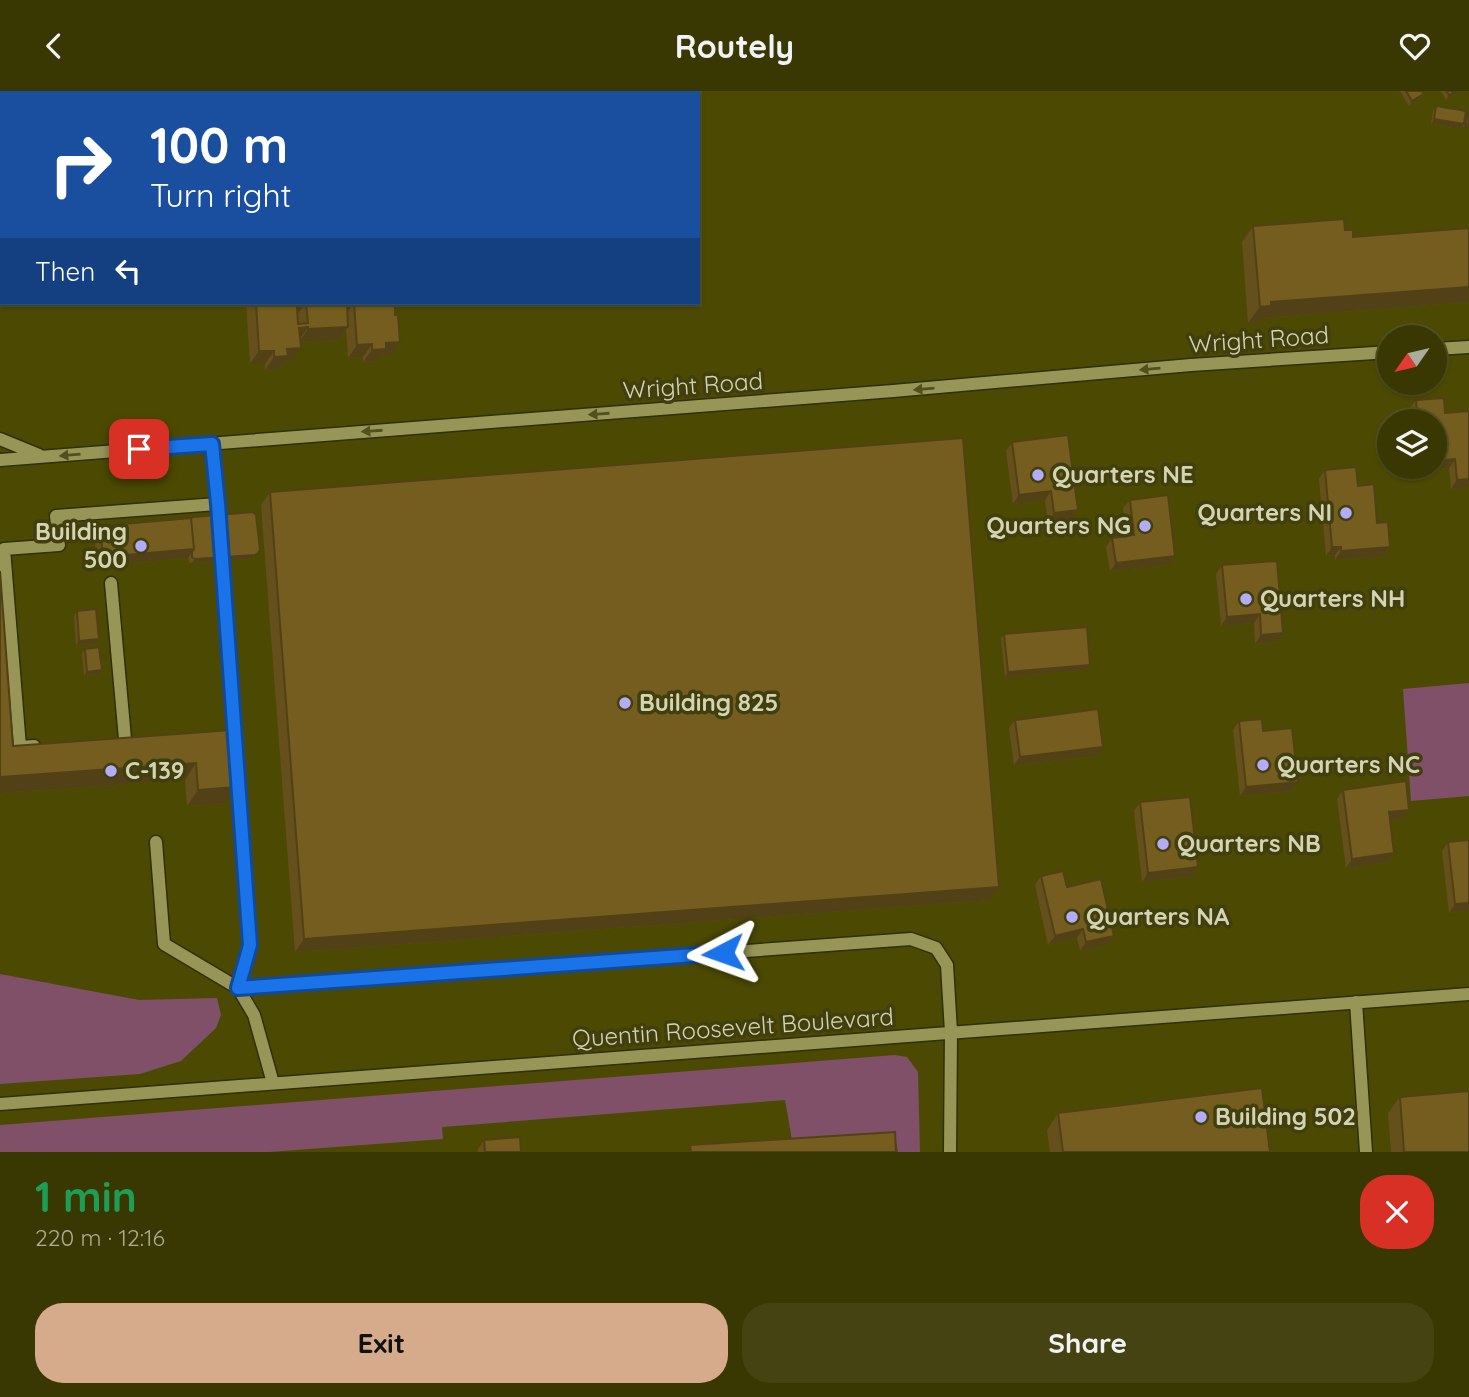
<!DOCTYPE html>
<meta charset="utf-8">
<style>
body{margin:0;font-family:Quicksand,sans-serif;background:#444311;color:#f1f3f6;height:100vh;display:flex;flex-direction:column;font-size:26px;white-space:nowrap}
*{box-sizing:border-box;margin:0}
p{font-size:23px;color:#abac99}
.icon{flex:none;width:38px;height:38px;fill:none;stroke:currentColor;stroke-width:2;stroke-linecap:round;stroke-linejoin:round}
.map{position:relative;height:1061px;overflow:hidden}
.details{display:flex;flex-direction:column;background:#393802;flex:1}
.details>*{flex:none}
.hud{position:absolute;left:0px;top:0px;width:700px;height:214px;box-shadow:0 2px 5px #0004,0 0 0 2px #535224;background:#1a4fa0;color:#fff;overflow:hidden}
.needle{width:46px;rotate:236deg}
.buttons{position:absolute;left:1377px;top:234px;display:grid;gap:14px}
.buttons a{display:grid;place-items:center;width:70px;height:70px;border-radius:50%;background:#393802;box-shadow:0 2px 5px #0004,0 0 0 2px #535224;font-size:35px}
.pin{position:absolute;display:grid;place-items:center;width:60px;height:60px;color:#fff;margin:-30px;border-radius:14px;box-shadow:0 4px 10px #0006}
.me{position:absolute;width:77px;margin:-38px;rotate:266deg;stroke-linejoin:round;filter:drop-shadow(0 0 5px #0008)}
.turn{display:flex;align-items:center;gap:24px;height:147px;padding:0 35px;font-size:32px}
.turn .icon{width:91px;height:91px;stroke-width:2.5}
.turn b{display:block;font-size:49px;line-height:60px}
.then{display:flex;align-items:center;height:66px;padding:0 35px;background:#0003;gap:14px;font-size:26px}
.round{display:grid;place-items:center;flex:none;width:74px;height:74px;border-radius:28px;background:#444311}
.overview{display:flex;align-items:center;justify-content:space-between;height:119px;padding:0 35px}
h1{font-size:42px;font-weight:800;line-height:52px;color:#1e9e55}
.primary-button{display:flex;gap:14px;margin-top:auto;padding:14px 35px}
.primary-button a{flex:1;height:80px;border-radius:28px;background:#d6ab8b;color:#111;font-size:28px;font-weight:800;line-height:80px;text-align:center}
.primary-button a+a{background:#444311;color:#f1f3f6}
header{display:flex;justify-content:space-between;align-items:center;height:91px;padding:0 35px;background:#393802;font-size:32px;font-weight:800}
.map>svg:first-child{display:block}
.green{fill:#7f5068}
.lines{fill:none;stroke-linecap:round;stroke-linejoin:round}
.minor-casing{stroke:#302f0e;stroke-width:15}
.minor{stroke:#989657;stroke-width:12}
.wall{fill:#65501b}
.shaded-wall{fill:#524116}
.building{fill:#755d1f;stroke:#524116;stroke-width:2}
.oneway{fill:#52501c}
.route-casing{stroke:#114b97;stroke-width:18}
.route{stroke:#1a73e8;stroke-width:12}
.poi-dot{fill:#b3adf9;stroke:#403f0d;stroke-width:2.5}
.labels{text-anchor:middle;stroke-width:7;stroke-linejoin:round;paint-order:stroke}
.street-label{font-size:24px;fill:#d4d4b4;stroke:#403f0d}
.poi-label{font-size:24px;font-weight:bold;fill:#d4d4b4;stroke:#403f0d;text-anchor:start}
</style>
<header><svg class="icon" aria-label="back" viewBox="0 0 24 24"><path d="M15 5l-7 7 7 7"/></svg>Routely<svg class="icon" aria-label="heart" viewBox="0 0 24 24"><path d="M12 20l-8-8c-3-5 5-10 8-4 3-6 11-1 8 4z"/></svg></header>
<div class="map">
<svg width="1469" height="1061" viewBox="0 0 1469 1061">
<rect width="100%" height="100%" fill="#4c4a02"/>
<path class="green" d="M188,0H496L494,2H188Z
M1469,592V705L1411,710L1403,598Z
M0,883L139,909L217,907L221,924L216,937L181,970L140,983L0,993Z
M895,964L907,966L918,981L920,1061H898L896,1052L792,1049L785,1009L442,1036L443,1048L269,1061H0V1034Z"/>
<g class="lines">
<g class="minor-casing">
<path id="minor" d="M1435,258L1469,256
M0,348L39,364
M212,353L217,413L250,854L238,897L911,848L936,857L947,874L951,941L950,1061
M0,369L893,300L1191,274L1390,261
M111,492L125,648
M34,655L20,656L4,458L59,454L56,425L217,413
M156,751L164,853L238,897L254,924L273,992
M1356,911L1366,1061
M0,1013L1469,903"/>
</g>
<use href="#minor" class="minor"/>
</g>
<path class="wall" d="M1400,0H1422L1423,3L1420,7L1409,15Z
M1441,0H1460L1446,9Z
M1436,15L1465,24L1468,20L1469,38L1463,37V34L1461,37L1431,33L1433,20Z
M1253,135L1345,139L1353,146L1469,137V211L1263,227L1260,231L1248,232L1242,151Z
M246,212H395L391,264H381L377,270L363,271V266L348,267L346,239L339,249L300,251L292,270L284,271L279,278L265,279V273H250Z
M1416,309L1445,322L1469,320V396L1451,398L1449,377L1416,380V376H1435V331H1411L1409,318Z
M1012,351L1071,428L1048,430L1045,409L1013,413L1006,360Z
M1325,379L1377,432L1390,456L1384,465L1335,469V464L1326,465L1319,388Z
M270,401L999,796L990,809L295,861L261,414Z
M1130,409L1169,474L1110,480L1106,456L1112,447L1127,445L1123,417Z
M100,435L255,467L252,468L192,472L189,471L188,466V467L97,475L94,443Z
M1222,474L1283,542L1277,551L1255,553L1254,532L1221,535L1216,483Z
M0,480L13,655L232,639L225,712L187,715L185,689L0,702Z
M77,520L99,548L95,553L76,554L74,525Z
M1004,543L1090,574L1087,579L1005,586L1001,547Z
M85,558L102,579L99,584L84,585L82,562Z
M1015,629L1103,656L1097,665L1014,674L1009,637Z
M1239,630L1263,640L1298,691L1292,700L1240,705L1233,639Z
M1343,699L1403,727L1390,729L1394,762L1388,771L1346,777L1337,708Z
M1140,711L1198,776L1192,785L1142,791L1134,720Z
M1469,749V820L1449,822L1442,760L1448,751Z
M1041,785L1067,796L1114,845L1107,854L1080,860L1077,847L1048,854L1035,794Z
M1400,1006L1469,1061H1391L1388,1022Z
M1058,1022L1270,1061H1050L1047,1039Z
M484,1049L521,1061H478V1058Z"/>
<path class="shaded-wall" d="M1456,0H1460L1446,9L1449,4Z
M1423,3L1420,7L1409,15L1412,10Z
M1434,28L1464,33L1461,37L1431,33Z
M1466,33H1469V38L1463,37Z
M1469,196V211L1263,227L1260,231L1248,232L1260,216L1271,211Z
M348,212H354L345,224H339Z
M304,214L295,227L297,215Z
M308,236L299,249V237Z
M348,236L339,249L299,251L308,238Z
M400,251L391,264H381L377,270L363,271L372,259L386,252Z
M372,253L363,266L348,267L357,254Z
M301,257L292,270L284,271L279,278L265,279L274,266L287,258Z
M259,260H274L265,273H250Z
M1455,368L1449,377L1416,380L1418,376H1435V370Z
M1469,388V396L1451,398L1457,389Z
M1051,400L1045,409L1013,413L1019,404Z
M1078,419L1071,428L1048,430L1054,422Z
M1332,456H1341L1335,464L1326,465Z
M1390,456L1384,465L1335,469L1341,460Z
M194,458L188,467L97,475L103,466Z
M258,462L252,468L192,472L195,468Z
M1175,465L1169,474L1110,480L1116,472Z
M1260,523L1254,532L1221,535L1227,526Z
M1283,542L1277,551L1255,553L1261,544Z
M99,548L95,553L76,554L79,550Z
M1090,574L1087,579L1005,586L1008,581Z
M102,579L99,584L84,585L87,581Z
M1103,656L1097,665L1014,674L1020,666Z
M196,672L185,689L0,702V686Z
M1298,691L1292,700L1240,705L1246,696Z
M236,696L225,712L187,715L198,699Z
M1409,719L1403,727L1383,730L1389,721Z
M1394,762L1388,771L1346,777L1352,768Z
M1198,776L1192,785L1142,791L1148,782Z
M999,796L990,809L295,861L304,848Z
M1469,812V820L1449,822L1455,813Z
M1083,838L1077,847L1048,854L1055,845Z
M1114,845L1107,854L1080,860L1086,851Z"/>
<path class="building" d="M1406,0H1422L1423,3L1412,10Z
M1446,0H1456L1449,4Z
M1436,15L1466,20L1464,33L1434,28Z
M1468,20H1469V33H1466Z
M1344,128L1345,139H1353V146L1469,137V196L1271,211V215L1260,216L1253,135Z
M256,212H304V214L297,215L298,233L308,232L306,212H347L348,236L308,238V236L299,237L301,257L287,258L288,265L274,266V260H259Z
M354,212H395V224H398L400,251L386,252V258L372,259V253L357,254Z
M1444,307L1445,322L1469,320V388L1457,389L1455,368L1435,370V331H1418L1416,309Z
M1068,344L1078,419L1054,422L1051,400L1019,404L1012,351Z
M963,347L999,796L304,848L270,401Z
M1356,376L1358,395L1374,393L1377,432L1388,431L1390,456L1341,460V456H1332L1325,379Z
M1168,404L1175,465L1116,472L1112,447L1134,444L1130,409Z
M253,421L256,424L260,459L258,462L255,464L195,468L192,466V461L194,458L191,427L194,426Z
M191,427L194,458L103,466L100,435Z
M1277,470L1283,542L1261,544L1260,523L1227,526L1222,474Z
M0,480L13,655L232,639L236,696L198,699L196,672L0,686Z
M96,518L99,548L79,550L77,520Z
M1087,536L1090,574L1008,581L1004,543Z
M99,556L102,579L87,581L85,558Z
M1098,618L1103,656L1020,666L1015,629Z
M1262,628L1263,640L1292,637L1298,691L1246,696L1239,630Z
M1406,690L1409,719L1389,721L1394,762L1352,768L1343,699Z
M1190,706L1198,776L1148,782L1140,711Z
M1469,749V812L1455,813L1448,751Z
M1063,780L1067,796L1101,788L1114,845L1086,851L1083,838L1055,845L1041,785Z
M1262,997L1270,1061H1063L1058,1022Z
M1469,1000V1061H1404L1400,1006Z
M895,1041L896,1061H691L690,1054Z
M520,1046L521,1061H485L484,1049Z"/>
<defs><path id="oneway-solid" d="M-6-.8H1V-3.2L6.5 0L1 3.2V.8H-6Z" transform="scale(1.75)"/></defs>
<g class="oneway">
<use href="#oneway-solid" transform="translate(1150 278) rotate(175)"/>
<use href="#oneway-solid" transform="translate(924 298) rotate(175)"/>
<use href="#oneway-solid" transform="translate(599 323) rotate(176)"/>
<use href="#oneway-solid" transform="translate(372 340) rotate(176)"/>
<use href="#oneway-solid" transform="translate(70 364) rotate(175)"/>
</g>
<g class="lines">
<g class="route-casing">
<path id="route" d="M139,358L212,353L218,413L250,854L238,897L723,862"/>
</g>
<use href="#route" class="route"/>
</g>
<g class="poi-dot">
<circle cx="1038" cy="384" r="7"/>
<circle cx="1346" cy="422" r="7"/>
<circle cx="1145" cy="435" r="7"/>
<circle cx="141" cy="455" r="7"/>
<circle cx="1246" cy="508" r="7"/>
<circle cx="625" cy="612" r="7"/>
<circle cx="1263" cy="674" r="7"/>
<circle cx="111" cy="680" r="7"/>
<circle cx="1163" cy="753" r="7"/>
<circle cx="1072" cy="826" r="7"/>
<circle cx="1201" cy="1026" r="7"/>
</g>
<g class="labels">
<g class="street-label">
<text transform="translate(1259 249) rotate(-4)" y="8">Wright Road</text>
<text transform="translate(693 295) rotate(-4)" y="8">Wright Road</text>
<text transform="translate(733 937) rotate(-4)" y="8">Quentin Roosevelt Boulevard</text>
</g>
<g class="poi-label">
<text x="1052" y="392">Quarters NE</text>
<text x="1332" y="430" text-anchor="end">Quarters NI</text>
<text x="1131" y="443" text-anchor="end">Quarters NG</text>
<text x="127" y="449" text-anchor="end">Building<tspan x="127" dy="28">500</tspan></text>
<text x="1260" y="516">Quarters NH</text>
<text x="639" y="620">Building 825</text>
<text x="1277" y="682">Quarters NC</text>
<text x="125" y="688">C-139</text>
<text x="1177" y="761">Quarters NB</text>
<text x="1086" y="834">Quarters NA</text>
<text x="1215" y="1034">Building 502</text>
</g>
</g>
</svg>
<div class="buttons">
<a><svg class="needle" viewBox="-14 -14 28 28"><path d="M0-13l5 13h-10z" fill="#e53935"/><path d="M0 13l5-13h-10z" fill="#abac99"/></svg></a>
<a><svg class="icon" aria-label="layers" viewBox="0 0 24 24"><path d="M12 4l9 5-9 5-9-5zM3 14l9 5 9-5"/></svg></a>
</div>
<div class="pin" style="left:139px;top:358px;background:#d93025"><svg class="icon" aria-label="arrive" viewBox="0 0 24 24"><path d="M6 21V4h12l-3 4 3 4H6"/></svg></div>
<svg class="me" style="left:723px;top:862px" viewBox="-20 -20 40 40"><path d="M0-17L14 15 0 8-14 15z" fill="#1a73e8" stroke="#fff" stroke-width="4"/></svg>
<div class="hud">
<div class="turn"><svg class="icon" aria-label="right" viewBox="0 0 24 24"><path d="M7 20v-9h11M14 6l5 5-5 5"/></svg><div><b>100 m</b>Turn right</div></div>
<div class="then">Then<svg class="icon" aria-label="left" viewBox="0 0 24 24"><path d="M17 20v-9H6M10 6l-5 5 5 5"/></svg></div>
</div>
</div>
<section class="details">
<div class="overview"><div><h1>1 min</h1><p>220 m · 12:16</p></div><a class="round" style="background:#d93025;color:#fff"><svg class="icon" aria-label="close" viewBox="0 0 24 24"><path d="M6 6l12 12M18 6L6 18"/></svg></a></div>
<div class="primary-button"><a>Exit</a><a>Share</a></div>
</section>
